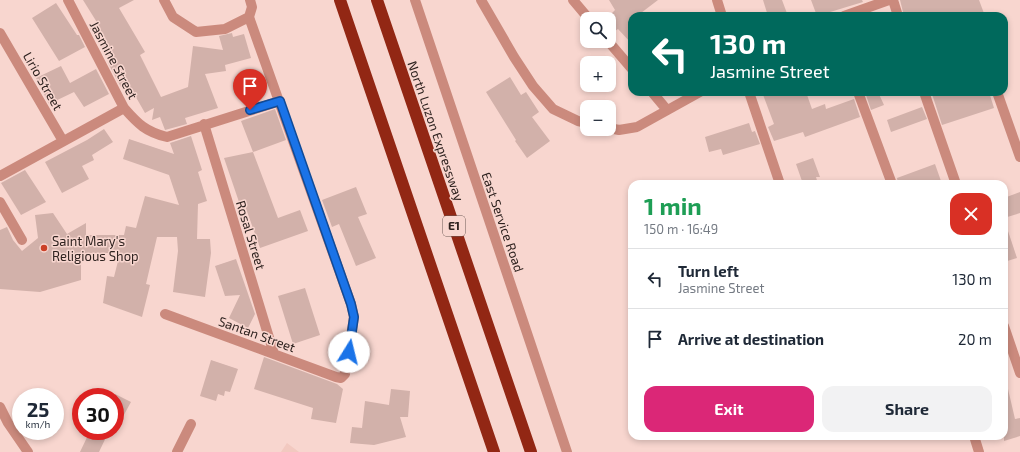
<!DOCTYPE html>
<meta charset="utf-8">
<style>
body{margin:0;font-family:"Exo 2",sans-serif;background:#f2f2f3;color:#1f2937;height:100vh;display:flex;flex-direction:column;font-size:15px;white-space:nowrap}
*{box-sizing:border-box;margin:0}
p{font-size:13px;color:#747a83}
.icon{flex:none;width:22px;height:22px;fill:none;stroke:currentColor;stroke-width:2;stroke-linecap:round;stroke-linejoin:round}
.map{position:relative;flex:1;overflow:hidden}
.sheet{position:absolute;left:628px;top:180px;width:380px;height:260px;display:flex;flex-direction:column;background:#fff;border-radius:12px;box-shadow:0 2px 6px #0003}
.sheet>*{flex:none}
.hud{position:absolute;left:628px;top:12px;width:380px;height:84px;border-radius:12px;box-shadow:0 2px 6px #0003;background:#00695c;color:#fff;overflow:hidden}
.buttons{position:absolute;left:580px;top:12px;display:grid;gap:8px}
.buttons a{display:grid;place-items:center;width:36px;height:36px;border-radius:8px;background:#fff;box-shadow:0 2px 6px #0003;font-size:20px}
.speed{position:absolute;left:12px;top:388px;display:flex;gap:8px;font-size:20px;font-weight:700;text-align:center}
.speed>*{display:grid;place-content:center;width:52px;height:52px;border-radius:50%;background:#fff;box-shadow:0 2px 6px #0003;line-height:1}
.speed small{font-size:10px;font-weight:400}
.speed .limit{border:6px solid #d22;background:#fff;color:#111}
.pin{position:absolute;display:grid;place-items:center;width:34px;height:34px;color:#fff;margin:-41px -17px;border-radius:50% 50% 50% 0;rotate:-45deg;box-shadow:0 0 4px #0007}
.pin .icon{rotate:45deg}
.me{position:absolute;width:44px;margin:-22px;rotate:9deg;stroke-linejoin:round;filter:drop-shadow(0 0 3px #0008)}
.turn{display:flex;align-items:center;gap:14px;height:84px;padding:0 16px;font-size:18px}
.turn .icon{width:52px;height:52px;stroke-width:2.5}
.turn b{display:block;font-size:28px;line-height:34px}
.round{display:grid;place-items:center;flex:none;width:42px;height:42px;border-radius:12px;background:#f2f2f3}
.overview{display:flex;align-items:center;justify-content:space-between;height:68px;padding:0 16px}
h1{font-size:24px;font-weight:700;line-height:30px;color:#1e9e55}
.primary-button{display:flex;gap:8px;margin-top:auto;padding:8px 16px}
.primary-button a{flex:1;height:46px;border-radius:12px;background:#db2777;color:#fff;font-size:16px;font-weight:700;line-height:46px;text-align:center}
.primary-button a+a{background:#f2f2f3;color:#1f2937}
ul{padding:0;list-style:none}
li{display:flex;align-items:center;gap:12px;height:60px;padding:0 16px;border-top:1px solid #e0e1e3}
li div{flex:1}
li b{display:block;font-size:15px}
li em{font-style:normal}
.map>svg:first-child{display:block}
.built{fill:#f2c9c0}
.building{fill:#d2b1aa}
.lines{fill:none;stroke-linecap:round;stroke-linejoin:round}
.minor{stroke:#cb8a7d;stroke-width:10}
.tertiary{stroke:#cb8a7d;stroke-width:10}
.motorway{stroke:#922714;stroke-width:12}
.route-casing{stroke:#114b97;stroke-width:10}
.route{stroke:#1a73e8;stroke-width:7}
.poi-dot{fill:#cb4027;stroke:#f8d6cf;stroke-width:1.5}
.labels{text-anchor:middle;stroke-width:3;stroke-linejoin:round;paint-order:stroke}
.shield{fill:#f8d6cf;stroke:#6b5854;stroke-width:1}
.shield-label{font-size:12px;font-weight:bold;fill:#2e221f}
.street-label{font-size:13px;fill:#2e221f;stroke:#f8d6cf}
.poi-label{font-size:13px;fill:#2e221f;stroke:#f8d6cf;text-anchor:start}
</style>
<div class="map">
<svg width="1020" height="452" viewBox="0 0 1020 452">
<rect width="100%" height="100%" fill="#f8d6cf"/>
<path class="built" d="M287,443L299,452H281Z"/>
<path class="building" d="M83,0H134L119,8L145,52L140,55L161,97L188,87L193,46L223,50L219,36L232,33L233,37L244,34L251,58L225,65L226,71L205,74L218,108L185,118L187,124L165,130L160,117L152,120L154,108L145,113L133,92L127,93L123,86L121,87L108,63L111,61L90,28L98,24Z
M609,0H658L637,16H632V44L618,29L609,35V16L615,10Z
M763,0H782L788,16H768Z
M811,0H862L863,2L817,16Z
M900,0H979L985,16H904Z
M56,3L77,35H79L85,47L59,61L32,18Z
M61,66L70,83L96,69L109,94L84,107L74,92L49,104L36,78Z
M510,77L521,95L526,92L539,112L532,117L550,141L527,158L515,141L516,140L486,92Z
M762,92H806L812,109L825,104L826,109L854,99L860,117L805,137L803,132L774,141L768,127L774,124Z
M865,92H878L884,105L871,110Z
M937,92H961L963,96L976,92H989L994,108L942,125L932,94Z
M922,107L927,119L891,132L887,120Z
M275,109L286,140L253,152L241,121Z
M749,123L752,132L755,131L760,144L723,155L721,149L709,152L705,137Z
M104,129L113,142L92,155L94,160L82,166L89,179L62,193L45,162L87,140Z
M191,136L202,170L198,172L207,201L198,204L197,239H210L211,253L205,297L173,292L178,251L177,237H157L146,284L150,285L142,317L103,303L107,276L114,277L120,253H81V280L40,292L0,289V230L7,227L13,240L22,251L38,238L35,215L53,213L67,234L86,223V235H124L126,226L136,228L145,196L179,205L169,175L123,159L129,139L174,154L170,143Z
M253,152L278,218L300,210L308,231L260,248L243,200L239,202L224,158Z
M813,158L820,177H816L818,184H803L796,164Z
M935,164L941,181L932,184H898L897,178Z
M25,170L46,202L21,215L1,183Z
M356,187L367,214L358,217L376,258L356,266L339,224L332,227L322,200Z
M1020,192V213L1004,218V198Z
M1006,225L1017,258L1004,262V226Z
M236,259L255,314L248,328L229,318L240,295L225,296L215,266Z
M305,288L320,335L293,344L278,296Z
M264,357L337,384L343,389L336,423L311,419L313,408L254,389Z
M211,360L238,369L230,392L225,391L224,396L218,394L216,401L200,396Z
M391,389L410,391L408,417H400L406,437L374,445L350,443L352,427L362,428L365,401L389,405Z
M1008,389L1015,419L1020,418V436L1004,441V390Z
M115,394L131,402L115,431Z
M90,431H109L99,452H80Z"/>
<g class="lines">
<path class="minor" d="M68,0L124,108C138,124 146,132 167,137L280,101
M164,0L173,17L196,32L225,29L249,17L252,7L250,0
M481,0L514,57L533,86L553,109L578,121L587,123
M573,0L589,19
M717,0L722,16
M893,0L898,16
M844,16L889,0
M0,33L63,141
M608,41L632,69
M652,92L667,110
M749,92L780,184
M858,92L892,184
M924,92L956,184
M997,92L1020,157
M204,124L274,354
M609,128L619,130L637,127L700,92
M0,176L124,108
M0,202L22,240
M165,314L336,377L341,378L345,374L354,317L351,304L249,17
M1004,326L1020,373
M974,436L979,452
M177,452L191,424"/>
<path class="tertiary" d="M415,0L567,452
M0,407L8,423L28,452"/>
<path class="motorway" d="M340,0L494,452
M377,0L531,452"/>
</g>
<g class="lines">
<g class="route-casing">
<path id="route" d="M250,110L280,101L351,304L354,317L349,352"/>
</g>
<use href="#route" class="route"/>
</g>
<circle class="poi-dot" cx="44" cy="248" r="4"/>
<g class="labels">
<rect class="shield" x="443" y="216" width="22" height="20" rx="3"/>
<g class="shield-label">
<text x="454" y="230">E1</text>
</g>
<g class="street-label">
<text transform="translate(114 60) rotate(62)" y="5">Jasmine Street</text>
<text transform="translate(43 81) rotate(60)" y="5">Lirio Street</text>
<text transform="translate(436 131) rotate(71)" y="5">North Luzon Expressway</text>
<text transform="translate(503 222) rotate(71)" y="5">East Service Road</text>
<text transform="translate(251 235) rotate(73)" y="5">Rosal Street</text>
<text transform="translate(257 334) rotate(20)" y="5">Santan Street</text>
</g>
<g class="poi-label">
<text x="52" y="246">Saint Mary's<tspan x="52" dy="15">Religious Shop</tspan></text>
</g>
</g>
</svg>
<div class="buttons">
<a><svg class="icon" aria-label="search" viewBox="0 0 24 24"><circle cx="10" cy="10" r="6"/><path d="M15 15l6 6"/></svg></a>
<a>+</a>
<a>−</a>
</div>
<div class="speed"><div>25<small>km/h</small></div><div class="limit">30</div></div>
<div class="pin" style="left:250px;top:110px;background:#d93025"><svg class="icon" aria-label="arrive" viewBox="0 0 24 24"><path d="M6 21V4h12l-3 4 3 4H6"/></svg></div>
<svg class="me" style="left:349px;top:352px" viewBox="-20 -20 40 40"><circle r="19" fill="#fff"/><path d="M0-13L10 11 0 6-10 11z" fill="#1a73e8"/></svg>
<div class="hud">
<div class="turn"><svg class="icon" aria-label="left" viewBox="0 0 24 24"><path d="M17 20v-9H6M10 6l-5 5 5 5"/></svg><div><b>130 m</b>Jasmine Street</div></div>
</div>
<section class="sheet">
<div class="overview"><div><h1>1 min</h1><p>150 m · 16:49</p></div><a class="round" style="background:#d93025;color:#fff"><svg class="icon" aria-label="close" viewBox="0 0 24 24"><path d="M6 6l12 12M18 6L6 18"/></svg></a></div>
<ul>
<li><svg class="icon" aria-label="left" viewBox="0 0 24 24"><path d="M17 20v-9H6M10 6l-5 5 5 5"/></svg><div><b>Turn left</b><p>Jasmine Street</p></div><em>130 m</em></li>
<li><svg class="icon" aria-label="arrive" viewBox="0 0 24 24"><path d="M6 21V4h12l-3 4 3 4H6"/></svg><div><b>Arrive at destination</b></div><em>20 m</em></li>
</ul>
<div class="primary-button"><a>Exit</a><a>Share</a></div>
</section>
</div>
